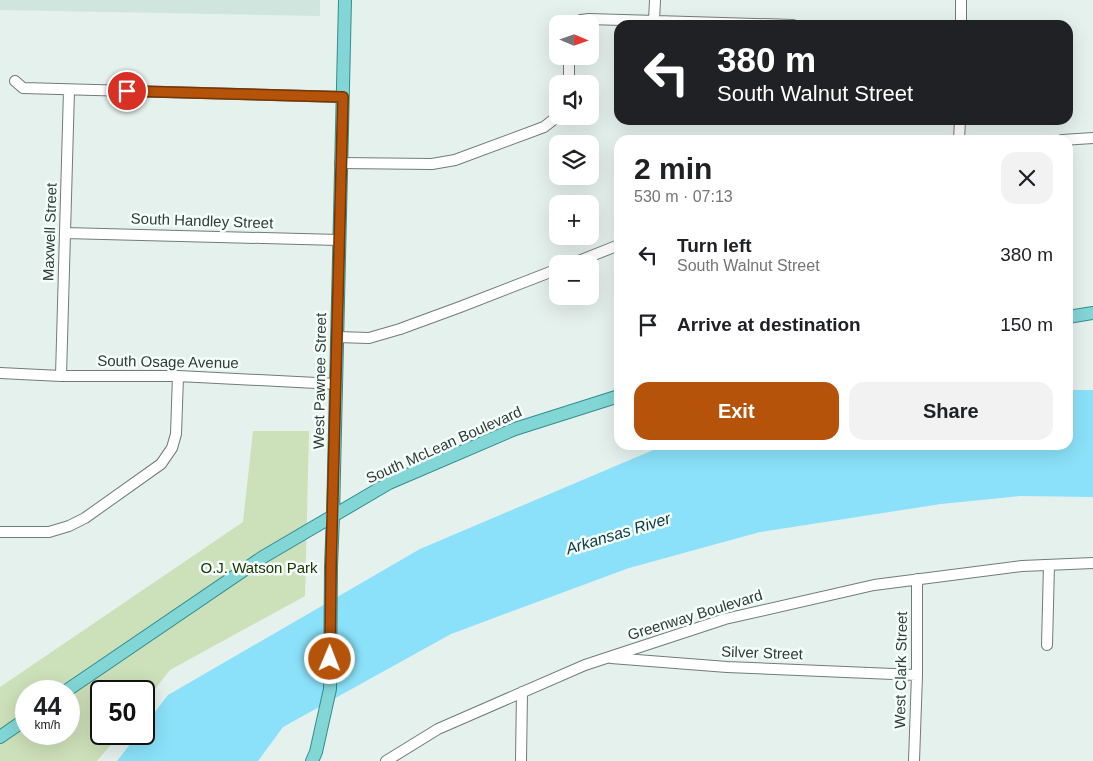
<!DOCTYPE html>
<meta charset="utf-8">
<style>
body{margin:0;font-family:Helvetica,sans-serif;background:#f2f2f2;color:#202124;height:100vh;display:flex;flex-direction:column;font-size:19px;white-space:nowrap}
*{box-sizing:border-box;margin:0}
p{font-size:16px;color:#757577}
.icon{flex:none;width:28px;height:28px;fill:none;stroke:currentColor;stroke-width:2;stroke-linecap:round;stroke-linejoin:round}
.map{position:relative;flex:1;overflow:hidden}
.panel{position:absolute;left:614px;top:135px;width:459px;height:315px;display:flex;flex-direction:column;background:#fff;border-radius:15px;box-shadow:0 5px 20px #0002}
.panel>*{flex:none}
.banner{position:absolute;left:614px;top:20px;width:459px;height:105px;border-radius:15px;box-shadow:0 5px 20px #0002;background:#202124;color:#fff;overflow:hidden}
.needle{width:32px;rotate:92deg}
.controls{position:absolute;left:549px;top:15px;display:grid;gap:10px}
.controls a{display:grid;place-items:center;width:50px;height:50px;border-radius:10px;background:#fff;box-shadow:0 5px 20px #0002;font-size:25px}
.speed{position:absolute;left:15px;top:680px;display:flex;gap:10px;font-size:25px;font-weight:700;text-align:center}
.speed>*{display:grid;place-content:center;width:65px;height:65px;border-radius:50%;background:#fff;box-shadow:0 5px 20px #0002;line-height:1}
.speed small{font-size:12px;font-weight:400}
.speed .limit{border:2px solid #111;border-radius:8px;background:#fff;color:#111}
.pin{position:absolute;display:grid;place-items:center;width:42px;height:42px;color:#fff;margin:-21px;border:2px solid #fff;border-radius:50%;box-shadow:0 1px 5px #0007}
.me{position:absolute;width:55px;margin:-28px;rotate:1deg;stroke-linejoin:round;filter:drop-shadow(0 0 4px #0008)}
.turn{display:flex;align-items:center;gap:18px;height:105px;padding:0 20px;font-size:22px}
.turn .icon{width:65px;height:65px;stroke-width:2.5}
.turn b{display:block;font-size:35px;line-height:42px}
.round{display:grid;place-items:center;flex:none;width:52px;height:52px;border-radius:15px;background:#f2f2f2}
.head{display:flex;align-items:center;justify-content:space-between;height:85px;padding:0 20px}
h1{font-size:30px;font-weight:700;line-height:38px}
.primary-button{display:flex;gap:10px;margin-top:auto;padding:10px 20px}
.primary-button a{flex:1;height:58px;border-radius:15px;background:#b45309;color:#fff;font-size:20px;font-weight:700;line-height:58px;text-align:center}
.primary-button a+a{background:#f2f2f2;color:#202124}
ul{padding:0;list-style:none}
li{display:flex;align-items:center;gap:15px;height:70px;padding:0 20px}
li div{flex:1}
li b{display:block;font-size:19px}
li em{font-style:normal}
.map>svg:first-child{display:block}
.built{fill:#d0e5de}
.green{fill:#cce0b9;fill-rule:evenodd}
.water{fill:#8ae1f9}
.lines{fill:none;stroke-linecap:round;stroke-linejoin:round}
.minor-casing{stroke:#717c78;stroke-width:12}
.major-casing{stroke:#318e8d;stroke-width:14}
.minor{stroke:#fff;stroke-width:10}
.major{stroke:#83d6d6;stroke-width:12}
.route-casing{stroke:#753606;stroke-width:12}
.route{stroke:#b45309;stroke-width:9}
.labels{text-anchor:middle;stroke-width:5;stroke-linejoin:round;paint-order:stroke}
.street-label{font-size:15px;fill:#343937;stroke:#f2fffa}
.park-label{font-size:15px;fill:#223507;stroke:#f2fffa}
.water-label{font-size:16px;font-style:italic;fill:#0d3741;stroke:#f2fffa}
</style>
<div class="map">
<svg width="1093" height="761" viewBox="0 0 1093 761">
<rect width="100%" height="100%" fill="#e5f1ed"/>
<path class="built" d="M0,0H320V16L0,10Z"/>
<path class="green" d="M253,431H309L305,596L170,670L144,703V691H101V734H120L97,761H0V687L243,522ZM26,691H69V734H26Z"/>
<path class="water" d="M1068,390H1093V497L1020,496L941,504L760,532L629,568L451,634L283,727L258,761H117L138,734H144V726L168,695L420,549L665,445H1068Z"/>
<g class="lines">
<g class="minor-casing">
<path id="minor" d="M654,21L655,0
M575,24L581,20L589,19L793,25
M961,25V0
M15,81L23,88L343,97
M569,84V56
M959,140L960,120
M1062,140L1093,138
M340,163L432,164L455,160L544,127L558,116
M65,233L339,240
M571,264L619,245
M337,337L369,338L400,329L460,307L558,269
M0,373L61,376H178L336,384
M61,376L69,90
M0,532H49L69,526L85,518L161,464L172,448L176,434L178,376
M1047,645L1049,565
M611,658L727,667L917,675
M386,761L438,729L585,665L725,619L874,585L1022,566L1093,563
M521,761L522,692
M914,761L917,675V579"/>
</g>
<g class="major-casing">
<path id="major" d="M1068,317L1093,313
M66,691L263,557L389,483L515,429L619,396
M0,737L26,719
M312,761L316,752L330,689L331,566L333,516L345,0"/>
</g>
<use href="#minor" class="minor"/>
<use href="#major" class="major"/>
</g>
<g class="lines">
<g class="route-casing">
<path id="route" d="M127,91L343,97L331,566L330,659"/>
</g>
<use href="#route" class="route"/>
</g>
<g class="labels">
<g class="street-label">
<text transform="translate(202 221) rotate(2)" y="5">South Handley Street</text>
<text transform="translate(50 232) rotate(-88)" y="5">Maxwell Street</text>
<text transform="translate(168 362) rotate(1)" y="5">South Osage Avenue</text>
<text transform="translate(320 381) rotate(-89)" y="5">West Pawnee Street</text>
<text transform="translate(444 445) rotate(-24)" y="5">South McLean Boulevard</text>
<text transform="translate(695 615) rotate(-17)" y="5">Greenway Boulevard</text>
<text transform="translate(762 653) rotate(2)" y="5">Silver Street</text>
<text transform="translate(901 670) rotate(-89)" y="5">West Clark Street</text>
</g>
<g class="park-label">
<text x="259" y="573">O.J. Watson Park</text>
</g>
<g class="water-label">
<text transform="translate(618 533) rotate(-17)" y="6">Arkansas River</text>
</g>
</g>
</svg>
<div class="controls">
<a><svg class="needle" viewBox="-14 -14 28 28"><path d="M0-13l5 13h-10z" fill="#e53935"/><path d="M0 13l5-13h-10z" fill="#757577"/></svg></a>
<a><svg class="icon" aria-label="sound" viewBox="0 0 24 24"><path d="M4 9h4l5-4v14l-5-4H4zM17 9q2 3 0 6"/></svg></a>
<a><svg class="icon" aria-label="layers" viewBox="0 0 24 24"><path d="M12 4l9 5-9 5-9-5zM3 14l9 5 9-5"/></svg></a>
<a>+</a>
<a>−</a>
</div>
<div class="speed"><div>44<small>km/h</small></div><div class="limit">50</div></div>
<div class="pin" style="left:127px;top:91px;background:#d93025"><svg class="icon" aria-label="arrive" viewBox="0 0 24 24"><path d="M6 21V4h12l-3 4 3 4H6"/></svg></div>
<svg class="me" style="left:330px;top:659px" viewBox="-20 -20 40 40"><circle r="17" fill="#b45309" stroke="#fff" stroke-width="3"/><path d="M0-11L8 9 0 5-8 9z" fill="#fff"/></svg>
<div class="banner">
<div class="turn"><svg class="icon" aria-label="left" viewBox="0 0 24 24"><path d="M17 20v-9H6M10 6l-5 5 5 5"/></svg><div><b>380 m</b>South Walnut Street</div></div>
</div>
<section class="panel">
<div class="head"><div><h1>2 min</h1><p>530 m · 07:13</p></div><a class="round"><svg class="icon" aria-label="close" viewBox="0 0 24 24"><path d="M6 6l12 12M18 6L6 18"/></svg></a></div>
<ul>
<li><svg class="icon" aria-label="left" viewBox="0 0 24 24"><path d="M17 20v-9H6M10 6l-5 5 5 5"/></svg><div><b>Turn left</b><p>South Walnut Street</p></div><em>380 m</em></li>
<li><svg class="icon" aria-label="arrive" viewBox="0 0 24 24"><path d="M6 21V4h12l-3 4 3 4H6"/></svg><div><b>Arrive at destination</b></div><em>150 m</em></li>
</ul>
<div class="primary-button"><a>Exit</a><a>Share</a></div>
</section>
</div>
